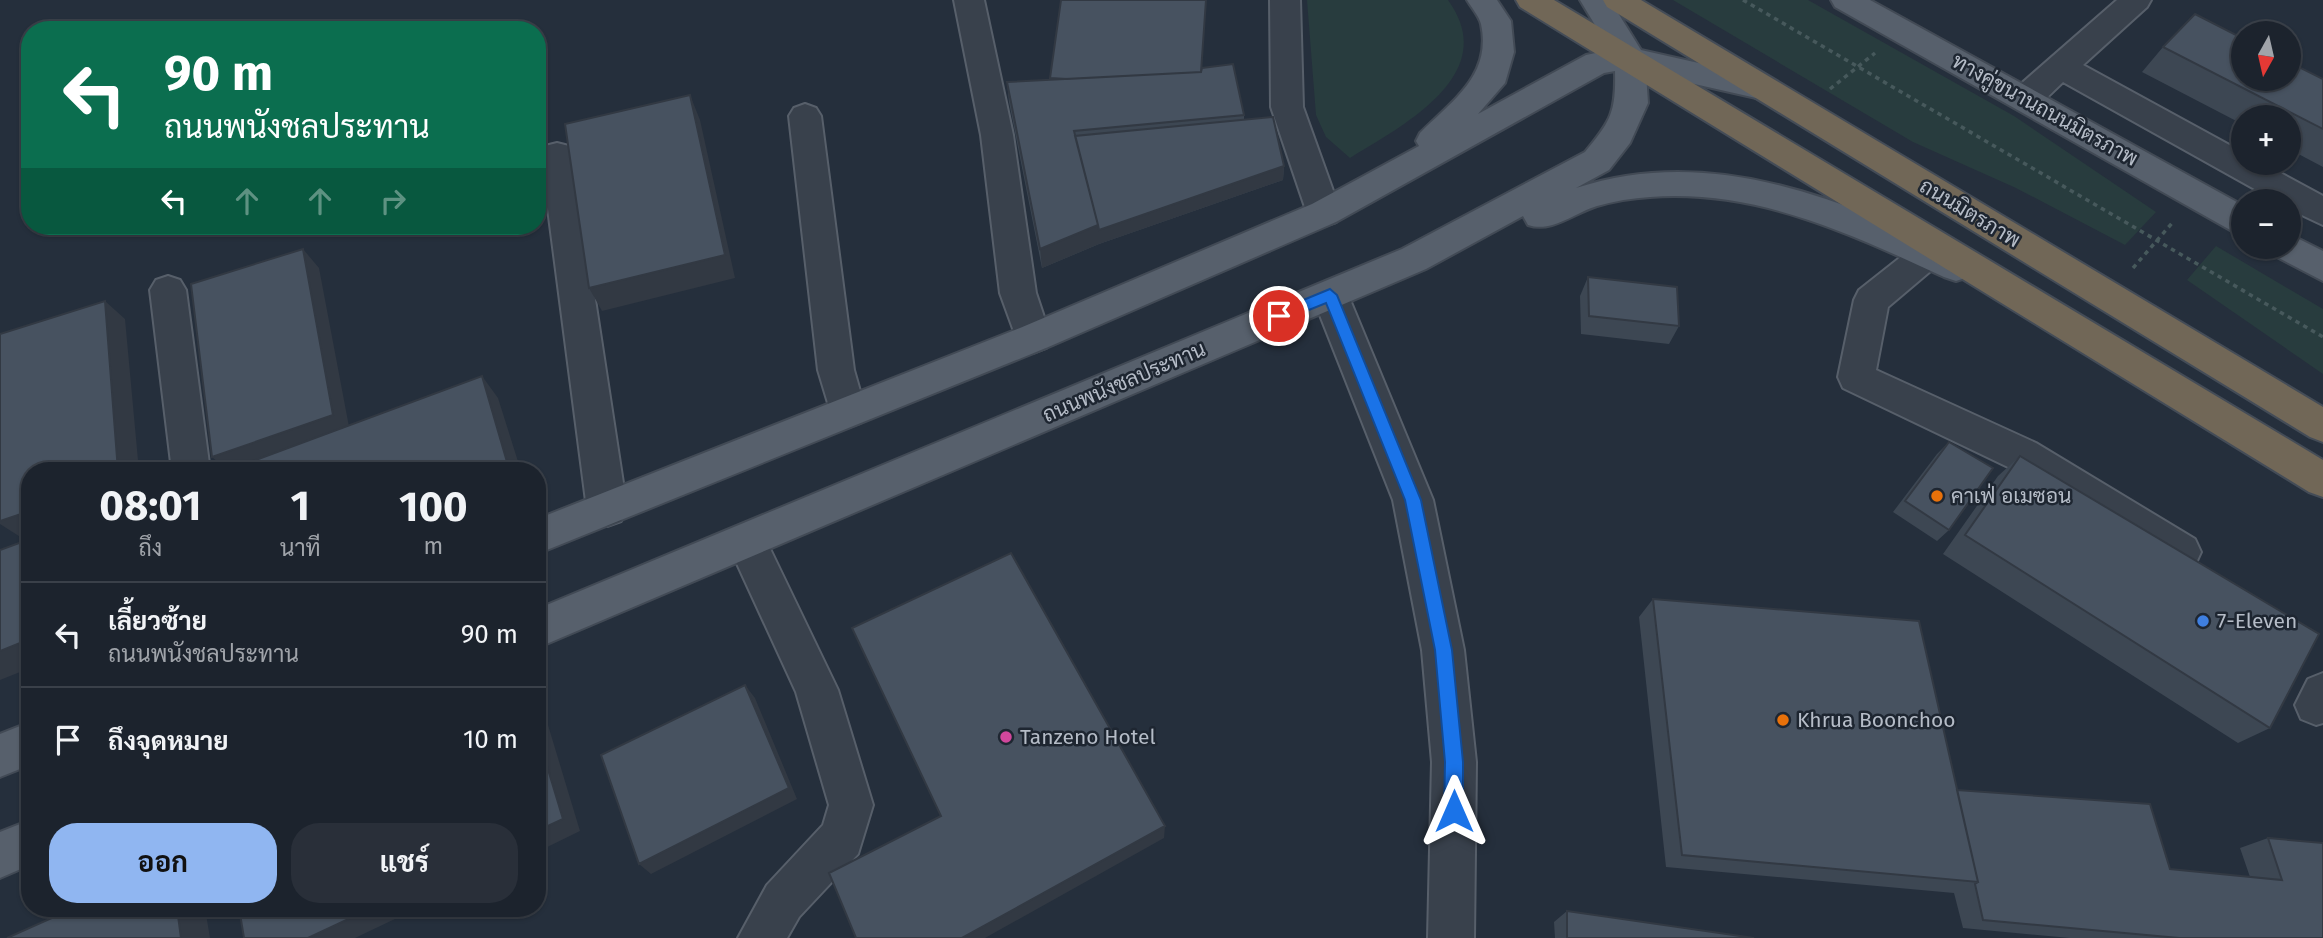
<!DOCTYPE html>
<html lang="th">
<meta charset="utf-8">
<style>
body{margin:0;font-family:"Fira Sans",Sarabun,sans-serif;background:#292f39;color:#f1f3f6;height:100vh;display:flex;flex-direction:column;font-size:26px;white-space:nowrap}
*{box-sizing:border-box;margin:0}
p{font-size:23px;color:#a0a4aa}
.icon{flex:none;width:38px;height:38px;fill:none;stroke:currentColor;stroke-width:2;stroke-linecap:round;stroke-linejoin:round}
.map{position:relative;flex:1;overflow:hidden}
.details{position:absolute;left:21px;top:462px;width:525px;height:455px;display:flex;flex-direction:column;background:#1c232d;border-radius:28px;box-shadow:0 2px 5px #0004,0 0 0 2px #3a4049}
.details>*{flex:none}
.guide{position:absolute;left:21px;top:21px;width:525px;height:214px;border-radius:28px;box-shadow:0 2px 5px #0004,0 0 0 2px #3a4049;background:#0b6e4f;color:#fff;overflow:hidden}
.needle{width:46px;rotate:188deg}
.controls{position:absolute;left:2231px;top:21px;display:grid;gap:14px}
.controls a{display:grid;place-items:center;width:70px;height:70px;border-radius:50%;background:#1c232d;box-shadow:0 2px 5px #0004,0 0 0 2px #3a4049;font-size:35px}
.pin{position:absolute;display:grid;place-items:center;width:60px;height:60px;color:#fff;margin:-30px;border:4px solid #fff;border-radius:50%;box-shadow:0 2px 7px #0007}
.me{position:absolute;width:77px;margin:-38px;rotate:0deg;stroke-linejoin:round;filter:drop-shadow(0 0 5px #0008)}
.turn{display:flex;align-items:center;gap:24px;height:147px;padding:0 28px;font-size:32px}
.turn .icon{width:91px;height:91px;stroke-width:2.5}
.turn b{display:block;font-size:49px;line-height:60px}
.lanes{display:flex;align-items:center;height:66px;padding:0 28px;background:#0003;justify-content:center;gap:35px;direction:ltr}
.lanes .off{opacity:.35}
.eta{display:flex;justify-content:space-evenly;align-items:center;height:119px;text-align:center}
.eta b{font-size:42px;font-weight:700;line-height:49px}
.button{display:flex;gap:14px;margin-top:auto;padding:14px 28px}
.button a{flex:1;height:80px;border-radius:28px;background:#90b6f1;color:#111;font-size:28px;font-weight:700;line-height:80px;text-align:center}
.button a+a{background:#292f39;color:#f1f3f6}
ul{padding:0;list-style:none}
li{display:flex;align-items:center;gap:21px;height:105px;padding:0 28px;border-top:2px solid #3a4049}
li div{flex:1}
li b{display:block;font-size:26px}
li em{font-style:normal}
.map>svg:first-child{display:block}
.green{fill:#283c3e}
.lines{fill:none;stroke-linecap:round;stroke-linejoin:round}
.minor-casing{stroke:#575f6a;stroke-width:4}
.major-casing{stroke:#424a55;stroke-width:4}
.highway-casing{stroke:#444c57;stroke-width:4}
.path{stroke:#47595c;stroke-width:3.5;stroke-dasharray:4.5 4.5;stroke-linecap:butt}
.minor{fill:#39414c;fill-rule:evenodd}
.major{fill:#57606c;fill-rule:evenodd}
.highway{fill:#716757;fill-rule:evenodd}
.wall{fill:#3d4753}
.shaded-wall{fill:#323943}
.building{fill:#475260;stroke:#323943;stroke-width:2}
.route{fill:#1a73e8;stroke:#114b97;stroke-width:2}
.food-dot{fill:#e8710a;stroke:#1e2631;stroke-width:2.5}
.shop-dot{fill:#3f7fe0;stroke:#1e2631;stroke-width:2.5}
.hotel-dot{fill:#d1479c;stroke:#1e2631;stroke-width:2.5}
.labels{text-anchor:middle;stroke-width:5;stroke-linejoin:round;paint-order:stroke}
.street-label{font-size:21px;fill:#b5bcc7;stroke:#1e2631}
.poi-label{font-size:21px;fill:#b5bcc7;stroke:#1e2631;text-anchor:start}
</style>
<div class="map">
<svg width="2323" height="938" viewBox="0 0 2323 938">
<rect width="100%" height="100%" fill="#252f3c"/>
<path class="green" d="M1448,0C1502,74 1404,125 1350,158L1326,137L1316,115L1307,0Z
M1673,0H1808L2014,116L2156,212L2125,245L2016,188L1913,142Z
M2216,246L2323,309V374L2187,280Z"/>
<g class="lines">
<g class="minor-casing">
<path id="minor" d="M954,0H984L1013,135L1036,293L1051,338L1046,348L1033,353L1020,348L1000,293L981,135Z
M1270,0H1300L1303,107L1341,213L1336,222L1324,226L1312,222L1307,213L1271,107Z
M2117,0H2151L2147,7L2083,65L2244,153V163H2262L2323,196V225L2289,209V201H2276L2063,82C2048,96 2036,113 2014,106L2009,98L2014,90Z
M805,104L816,108L821,116L854,370L866,412L860,423L847,428L834,423L818,370L789,116L794,108Z
M557,143L569,146L573,155L627,509L621,521L607,526L593,521L587,509L541,155L545,146Z
M1928,241L1940,245L1945,254L1940,263L1888,307L1876,370L2036,443L2195,539L2201,552L2195,565L2181,570L2167,565L2008,467L1843,388L1838,377L1854,300L1859,290L1916,245Z
M168,276L180,280L186,290L210,471H172L150,290L156,280Z
M1330,281L1343,285L1348,295L1433,500L1464,650L1476,762L1474,938H1428L1432,762L1422,650L1393,500L1312,295L1317,285Z
M747,524L761,530L838,690L873,805L858,854L799,917L787,938H738L767,885L823,825L829,805L796,692L727,542L733,530Z
M2323,673V723L2316,725L2301,719L2295,705L2308,679Z"/>
</g>
<g class="major-casing">
<path id="major" d="M1467,0H1497L1511,21L1514,52L1505,83L1478,114L1586,55L1610,50L1580,0H1610L1641,50L1765,78L1776,81L1781,89L1776,97L1765,100L1646,73L1648,103L1630,143L1609,170L1576,188C1713,143 1844,201 1968,257L1973,267L1968,277L1956,281L1944,277C1849,233 1756,189 1650,197C1633,198 1614,201 1597,206C1574,213 1552,233 1528,225L1523,216L1426,269L537,648V609L1402,249L1585,152C1611,121 1616,112 1615,71L1604,73L1336,222L1046,348L537,554V519L1020,328L1312,204L1419,146L1416,141L1420,133C1453,100 1492,75 1481,24C1479,16 1471,7 1467,0Z
M1831,0H1870L2244,206V235L2232,231L1835,7Z
M2289,234L2323,251V281L2275,256L2270,247H2289Z
M30,722V765L0,777V734Z
M30,820V865L0,878V832Z"/>
</g>
<g class="highway-casing">
<path id="highway" d="M1516,0H1554L2323,460V497L2309,492L1520,7Z
M1603,0H1641L2323,407V442L2310,437L1607,7Z"/>
</g>
<path class="path" d="M1743,0L2323,337
M1830,89L1875,53
M2133,268L2173,222"/>
<use href="#minor" class="minor"/>
<use href="#major" class="major"/>
<use href="#highway" class="highway"/>
</g>
<path class="wall" d="M2163,47L2323,79V167L2289,149V117H2244V125L2142,72Z
M1202,68L1244,115V120L1284,166L1283,180L1099,244L1042,268L1009,102L1007,82L1050,80V78Z
M1588,277L1679,326L1669,344L1581,334L1580,296Z
M1949,442V530L1937,541L1893,512L1937,454Z
M2020,456L2270,728L2238,743L1943,554L1998,476Z
M1653,599L1957,790L2170,869L2250,877L2240,848L2268,838L2323,938H2070L1963,928L1954,893L1666,867L1639,617Z
M1567,911L1754,938H1555L1554,922Z"/>
<path class="shaded-wall" d="M690,95L700,120L735,278L602,311L589,288Z
M1284,166L1283,180L1099,244L1042,268L1040,249L1098,225Z
M303,249L319,268L350,432L228,471L212,457Z
M105,301L125,319L139,471H118Z
M482,376L498,398L521,471H483Z
M30,511V535L22,538L0,524V521Z
M30,639V668L0,680V651Z
M745,685L755,698L797,799L651,874L639,864Z
M537,715L548,725L580,831L537,852Z
M1165,826L1164,838L985,938H962Z
M177,908H205L210,938H181Z
M372,908H418L355,938H308Z"/>
<path class="building" d="M1061,0H1206L1201,72L1067,79L1050,78Z
M2195,14L2244,39V79H2289V62L2323,79V129L2163,47Z
M1233,64L1244,115L1074,131L1098,225L1040,249L1007,82L1201,72L1202,68Z
M690,95L725,255L589,288L565,124Z
M1273,117L1284,166L1099,230L1098,225L1075,136Z
M303,249L333,415L212,457L191,284Z
M1588,277L1677,287L1679,326L1589,316Z
M105,301L118,471H30V511L0,521V334Z
M482,376L507,462L483,471H226Z
M1949,442L1993,468L1949,530L1905,501Z
M2020,456L2319,634L2270,728L1965,535Z
M30,539V639L0,651V550Z
M1011,553L1165,826L962,938H856L829,873L941,816L852,628Z
M1653,599L1919,621L1978,882L1682,855Z
M745,685L789,788L639,864L601,755Z
M537,733L563,819L537,831Z
M1957,790L2150,804L2170,869L2282,880L2268,838L2323,843V938H2179L1983,920L1975,884L1978,882Z
M74,908H177L181,938H7Z
M239,908H372L308,938H244Z
M1567,911L1754,938H1567Z"/>
<path class="route" d="M1330,289L1337,295L1421,500L1452,650L1463,762V811L1460,818L1454,821L1447,818L1444,811L1445,762L1435,650L1405,500L1326,303L1279,322L1272,316L1274,312Z"/>
<g class="food-dot">
<circle cx="1937" cy="496" r="7"/>
<circle cx="1783" cy="720" r="7"/>
</g>
<circle class="shop-dot" cx="2203" cy="621" r="7"/>
<circle class="hotel-dot" cx="1006" cy="737" r="7"/>
<g class="labels">
<g class="street-label">
<text transform="translate(2045 110) rotate(29)" y="7">ทางคู่ขนานถนนมิตรภาพ</text>
<text transform="translate(1970 213) rotate(31)" y="7">ถนนมิตรภาพ</text>
<text transform="translate(1124 382) rotate(-23)" y="7">ถนนพนังชลประทาน</text>
</g>
<g class="poi-label">
<text x="1951" y="503">คาเฟ่ อเมซอน</text>
<text x="2217" y="628">7-Eleven</text>
<text x="1797" y="727">Khrua Boonchoo</text>
<text x="1020" y="744">Tanzeno Hotel</text>
</g>
</g>
</svg>
<div class="controls">
<a><svg class="needle" viewBox="-14 -14 28 28"><path d="M0-13l5 13h-10z" fill="#e53935"/><path d="M0 13l5-13h-10z" fill="#a0a4aa"/></svg></a>
<a>+</a>
<a>−</a>
</div>
<div class="pin" style="left:1279px;top:316px;background:#d93025"><svg class="icon" aria-label="arrive" viewBox="0 0 24 24"><path d="M6 21V4h12l-3 4 3 4H6"/></svg></div>
<svg class="me" style="left:1454px;top:811px" viewBox="-20 -20 40 40"><path d="M0-17L14 15 0 8-14 15z" fill="#1a73e8" stroke="#fff" stroke-width="4"/></svg>
<div class="guide">
<div class="turn"><svg class="icon" aria-label="left" viewBox="0 0 24 24"><path d="M17 20v-9H6M10 6l-5 5 5 5"/></svg><div><b>90 m</b>ถนนพนังชลประทาน</div></div>
<div class="lanes"><svg class="icon" aria-label="left" viewBox="0 0 24 24"><path d="M17 20v-9H6M10 6l-5 5 5 5"/></svg><svg class="icon off" aria-label="ahead" viewBox="0 0 24 24"><path d="M12 20V5M6 11l6-6 6 6"/></svg><svg class="icon off" aria-label="ahead" viewBox="0 0 24 24"><path d="M12 20V5M6 11l6-6 6 6"/></svg><svg class="icon off" aria-label="right" viewBox="0 0 24 24"><path d="M7 20v-9h11M14 6l5 5-5 5"/></svg></div>
</div>
<section class="details">
<div class="eta">
<div><b>08:01</b><p>ถึง</p></div>
<div><b>1</b><p>นาที</p></div>
<div><b>100</b><p>m</p></div>
</div>
<ul>
<li><svg class="icon" aria-label="left" viewBox="0 0 24 24"><path d="M17 20v-9H6M10 6l-5 5 5 5"/></svg><div><b>เลี้ยวซ้าย</b><p>ถนนพนังชลประทาน</p></div><em>90 m</em></li>
<li><svg class="icon" aria-label="arrive" viewBox="0 0 24 24"><path d="M6 21V4h12l-3 4 3 4H6"/></svg><div><b>ถึงจุดหมาย</b></div><em>10 m</em></li>
</ul>
<div class="button"><a>ออก</a><a>แชร์</a></div>
</section>
</div>
